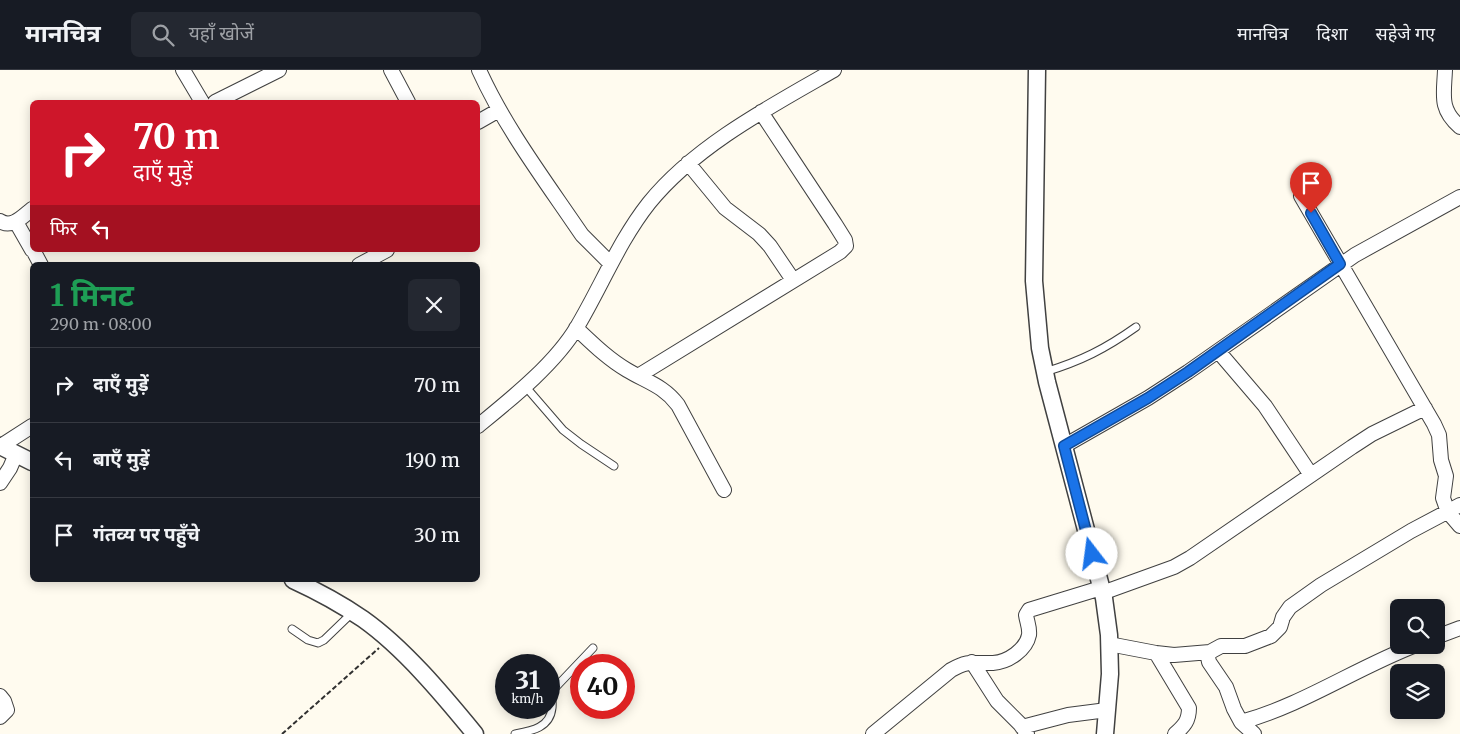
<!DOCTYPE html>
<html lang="hi">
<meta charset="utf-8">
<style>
body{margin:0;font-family:Merriweather,"Noto Sans Devanagari",serif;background:#242831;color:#f1f3f6;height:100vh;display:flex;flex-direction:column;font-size:19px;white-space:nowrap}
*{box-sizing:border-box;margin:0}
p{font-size:16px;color:#9ea1a6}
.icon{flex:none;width:28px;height:28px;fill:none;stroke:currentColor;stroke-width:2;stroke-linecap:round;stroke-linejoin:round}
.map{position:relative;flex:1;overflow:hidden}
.sheet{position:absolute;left:30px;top:192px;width:450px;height:320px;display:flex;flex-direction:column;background:#171b24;border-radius:8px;box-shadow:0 2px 12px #0003}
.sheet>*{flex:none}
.guide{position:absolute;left:30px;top:30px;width:450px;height:152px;border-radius:8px;box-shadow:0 2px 12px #0003;background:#ce162a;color:#fff;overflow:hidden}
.controls{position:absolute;left:1390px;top:529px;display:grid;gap:10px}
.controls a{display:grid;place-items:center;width:55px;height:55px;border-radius:8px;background:#171b24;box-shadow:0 2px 12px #0003;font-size:25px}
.speed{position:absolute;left:495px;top:584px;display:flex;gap:10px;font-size:25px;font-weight:700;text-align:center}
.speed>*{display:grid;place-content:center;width:65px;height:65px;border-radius:50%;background:#171b24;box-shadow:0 2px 12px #0003;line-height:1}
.speed small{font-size:12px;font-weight:400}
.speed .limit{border:8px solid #d22;background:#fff;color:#111}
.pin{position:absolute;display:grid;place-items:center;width:42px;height:42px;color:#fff;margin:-51px -21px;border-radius:50% 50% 50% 0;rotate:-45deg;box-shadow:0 0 5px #0007}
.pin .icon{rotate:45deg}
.me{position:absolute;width:55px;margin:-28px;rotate:345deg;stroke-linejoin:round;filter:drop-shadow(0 0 4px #0008)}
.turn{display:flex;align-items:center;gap:18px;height:105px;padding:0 20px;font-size:22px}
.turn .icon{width:65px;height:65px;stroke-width:2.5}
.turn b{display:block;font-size:35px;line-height:42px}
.then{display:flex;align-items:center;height:48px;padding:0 20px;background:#0003;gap:10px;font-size:19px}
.round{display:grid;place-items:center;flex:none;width:52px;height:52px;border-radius:8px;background:#242831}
.summary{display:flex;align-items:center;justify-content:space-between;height:85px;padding:0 20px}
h1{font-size:30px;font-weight:700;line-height:38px;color:#1e9e55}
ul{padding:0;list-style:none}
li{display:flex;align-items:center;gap:15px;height:75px;padding:0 20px;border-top:1px solid #363941}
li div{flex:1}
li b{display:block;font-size:19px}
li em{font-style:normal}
header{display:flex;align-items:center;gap:30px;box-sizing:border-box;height:70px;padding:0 25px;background:#171b24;border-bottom:1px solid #363941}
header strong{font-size:24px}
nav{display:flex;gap:28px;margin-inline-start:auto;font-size:18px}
.search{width:350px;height:45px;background:#242831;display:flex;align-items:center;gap:12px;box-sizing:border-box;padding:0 18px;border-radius:8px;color:#9ea1a6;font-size:19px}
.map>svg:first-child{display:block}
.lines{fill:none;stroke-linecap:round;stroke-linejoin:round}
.service-casing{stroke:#414141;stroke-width:9}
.minor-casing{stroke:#414141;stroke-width:16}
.tertiary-casing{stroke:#414141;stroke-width:19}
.path{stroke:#303030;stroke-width:2;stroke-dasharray:5 2.5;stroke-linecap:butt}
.service{stroke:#fff;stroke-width:7}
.minor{stroke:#fff;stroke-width:14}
.tertiary{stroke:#fff;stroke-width:16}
.route-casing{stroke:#114b97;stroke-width:12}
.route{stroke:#1a73e8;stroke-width:9}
</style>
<header>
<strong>मानचित्र</strong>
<div class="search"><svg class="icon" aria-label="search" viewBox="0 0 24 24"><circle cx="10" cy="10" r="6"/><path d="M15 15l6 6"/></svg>यहाँ खोजें</div>
<nav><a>मानचित्र</a><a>दिशा</a><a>सहेजे गए</a></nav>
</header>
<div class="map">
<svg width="1460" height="664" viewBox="0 0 1460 664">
<rect width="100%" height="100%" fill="#fffbef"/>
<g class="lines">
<g class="service-casing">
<path id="service" d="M1045,302C1081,291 1105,279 1136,257
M525,316L563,360L581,374L614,396
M292,559L308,570L318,573L324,570L352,543
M515,664C531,661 550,658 552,638C553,631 550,625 554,619L593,578"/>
</g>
<g class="minor-casing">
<path id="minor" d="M183,0L202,32
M391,0L408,32
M479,0C503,53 538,101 571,149L582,165L610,193
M1445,0C1444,25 1439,39 1460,57
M215,32L279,0
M478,52L499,40
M688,93L725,138L759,164L770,176L793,210
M1301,126L1434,354L1439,365L1441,390L1446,406L1443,428L1448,442L1460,456
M0,151C12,159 23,146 32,139
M16,152L32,180
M33,180L41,195
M359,195L387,180
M576,258C592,273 608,289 627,300C647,312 664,316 678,335L724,420
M1218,281L1265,336L1311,405
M638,306L840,182L846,176L845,170L835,154L761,42
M478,356C511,329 555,294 577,257C602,215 619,171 649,133C695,76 771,36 834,0
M1,376L32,356
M1064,376L1148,328L1188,302L1355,185L1460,127
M0,413L10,398L16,384
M1102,523L1174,497L1190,488L1352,377L1372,364L1425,338
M1436,567L1460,558
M1109,574L1156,583L1174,585L1210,582
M1156,583L1189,638C1189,651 1184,656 1175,664
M972,592L997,631L1020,654L1027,664
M0,626L4,631L7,640L0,647
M1241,652C1303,635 1356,598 1416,575
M1022,657L1068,645L1107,640
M873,664L951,600C970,589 974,594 993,593C1008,592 1026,580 1029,565C1030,558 1027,552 1026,545L1029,540L1101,518
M1254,664L1241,652L1234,639L1226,617L1209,592L1208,587L1210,582L1221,576H1245L1271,566L1280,557L1283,547L1290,537L1321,515L1411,461L1460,435"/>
</g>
<g class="tertiary-casing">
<path id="tertiary" d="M1037,0L1034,211L1040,278L1047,312L1104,528L1109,565L1110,604L1105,664
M0,376L32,392
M293,510C317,521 341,534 363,549C404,578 443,625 475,664"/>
</g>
<path class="path" d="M282,664L379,578"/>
<use href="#service" class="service"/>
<use href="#minor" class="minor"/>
<use href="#tertiary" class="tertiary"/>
</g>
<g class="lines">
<g class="route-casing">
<path id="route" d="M1092,484L1064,376L1148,328L1188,302L1340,194L1311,143"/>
</g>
<use href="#route" class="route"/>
</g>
</svg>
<div class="controls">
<a><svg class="icon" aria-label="search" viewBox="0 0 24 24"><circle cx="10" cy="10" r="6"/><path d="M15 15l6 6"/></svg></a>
<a><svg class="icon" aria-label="layers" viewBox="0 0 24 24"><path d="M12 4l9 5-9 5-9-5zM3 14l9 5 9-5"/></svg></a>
</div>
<div class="speed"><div>31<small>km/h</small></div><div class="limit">40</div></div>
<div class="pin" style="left:1311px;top:143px;background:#d93025"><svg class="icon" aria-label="arrive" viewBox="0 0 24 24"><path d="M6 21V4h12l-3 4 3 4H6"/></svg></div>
<svg class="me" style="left:1092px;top:484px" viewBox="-20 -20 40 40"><circle r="19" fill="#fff"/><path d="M0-13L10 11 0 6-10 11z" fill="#1a73e8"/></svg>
<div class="guide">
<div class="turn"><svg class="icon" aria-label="right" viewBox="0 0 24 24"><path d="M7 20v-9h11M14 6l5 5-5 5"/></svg><div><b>70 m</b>दाएँ मुड़ें</div></div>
<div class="then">फिर<svg class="icon" aria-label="left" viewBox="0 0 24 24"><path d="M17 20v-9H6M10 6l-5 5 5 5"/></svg></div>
</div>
<section class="sheet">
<div class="summary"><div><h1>1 मिनट</h1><p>290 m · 08:00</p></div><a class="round"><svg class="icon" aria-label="close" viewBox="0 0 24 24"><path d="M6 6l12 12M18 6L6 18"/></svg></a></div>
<ul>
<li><svg class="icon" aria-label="right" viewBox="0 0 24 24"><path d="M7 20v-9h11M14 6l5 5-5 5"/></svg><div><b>दाएँ मुड़ें</b></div><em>70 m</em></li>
<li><svg class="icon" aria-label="left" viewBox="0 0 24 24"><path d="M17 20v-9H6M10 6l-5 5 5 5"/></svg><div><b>बाएँ मुड़ें</b></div><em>190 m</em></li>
<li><svg class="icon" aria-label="arrive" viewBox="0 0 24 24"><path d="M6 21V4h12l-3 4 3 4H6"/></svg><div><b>गंतव्य पर पहुँचे</b></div><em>30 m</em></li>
</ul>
</section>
</div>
